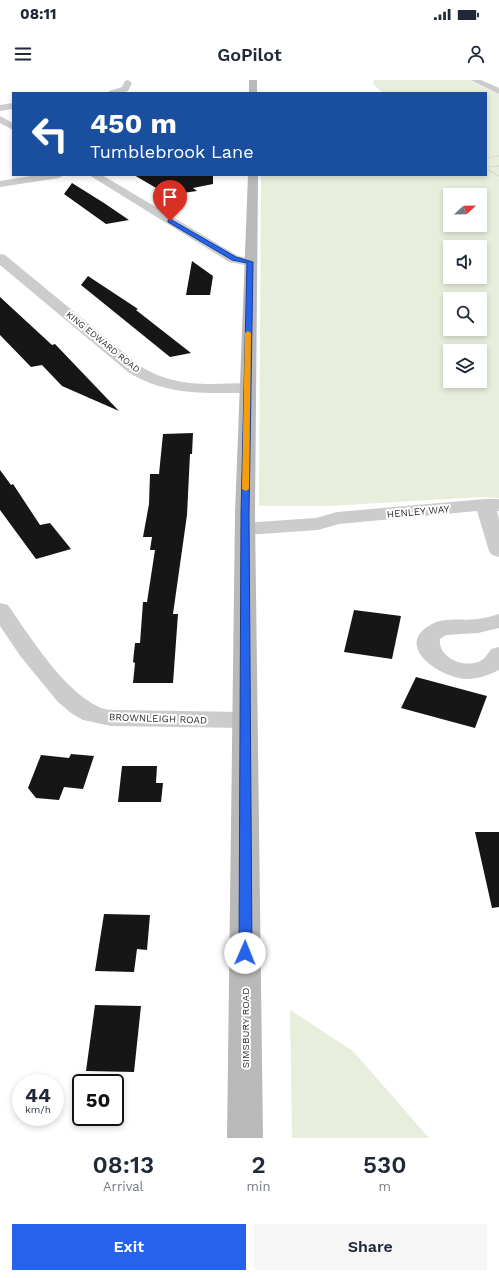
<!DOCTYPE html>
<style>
body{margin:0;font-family:"Work Sans",sans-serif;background:#f6f6f7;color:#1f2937;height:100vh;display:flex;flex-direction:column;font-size:15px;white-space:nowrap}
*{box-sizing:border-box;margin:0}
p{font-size:13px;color:#747a83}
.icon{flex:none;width:22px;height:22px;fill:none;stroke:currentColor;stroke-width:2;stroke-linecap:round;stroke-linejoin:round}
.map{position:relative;height:1058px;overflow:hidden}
.sheet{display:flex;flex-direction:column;background:#fff;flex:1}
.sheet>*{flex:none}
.hud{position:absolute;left:12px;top:12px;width:475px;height:84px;border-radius:0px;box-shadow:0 2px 6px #0003;background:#1a4fa0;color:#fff;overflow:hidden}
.needle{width:26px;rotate:68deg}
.controls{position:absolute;left:443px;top:108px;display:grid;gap:8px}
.controls a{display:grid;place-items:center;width:44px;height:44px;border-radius:0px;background:#fff;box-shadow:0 2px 6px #0003;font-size:20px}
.speed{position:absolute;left:12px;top:994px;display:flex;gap:8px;font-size:20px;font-weight:700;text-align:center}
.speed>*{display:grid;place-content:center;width:52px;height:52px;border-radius:50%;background:#fff;box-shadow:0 2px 6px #0003;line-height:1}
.speed small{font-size:10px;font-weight:400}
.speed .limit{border:2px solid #111;border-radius:6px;background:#fff;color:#111}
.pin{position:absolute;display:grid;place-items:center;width:34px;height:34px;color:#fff;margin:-41px -17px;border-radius:50% 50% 50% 0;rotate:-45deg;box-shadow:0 0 4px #0007}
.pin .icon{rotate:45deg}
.me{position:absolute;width:44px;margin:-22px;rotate:1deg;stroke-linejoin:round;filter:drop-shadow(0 0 3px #0008)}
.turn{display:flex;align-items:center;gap:14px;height:84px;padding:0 12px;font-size:18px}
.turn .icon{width:52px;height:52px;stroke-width:2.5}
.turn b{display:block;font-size:28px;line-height:34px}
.eta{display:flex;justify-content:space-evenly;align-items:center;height:68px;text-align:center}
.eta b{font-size:24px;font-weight:600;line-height:28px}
.cta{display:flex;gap:8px;margin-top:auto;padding:8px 12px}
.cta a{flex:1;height:46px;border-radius:0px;background:#2563eb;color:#fff;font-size:16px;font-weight:600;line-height:46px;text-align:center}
.cta a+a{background:#f6f6f7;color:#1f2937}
.status{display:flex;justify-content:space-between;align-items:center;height:28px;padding:0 20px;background:#fff;direction:ltr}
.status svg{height:11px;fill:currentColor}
header{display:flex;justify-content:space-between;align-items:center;height:52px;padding:0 12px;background:#fff;font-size:18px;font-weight:600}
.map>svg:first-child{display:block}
.green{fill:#e8eedc;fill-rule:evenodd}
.building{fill:#161616}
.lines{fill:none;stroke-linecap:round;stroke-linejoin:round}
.path-far1{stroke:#ccc;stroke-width:1;stroke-dasharray:1 1;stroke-linecap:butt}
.path{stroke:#ccc;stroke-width:1.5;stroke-dasharray:1 1;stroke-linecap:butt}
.minor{fill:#ccc;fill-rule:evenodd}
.tertiary{fill:#ccc;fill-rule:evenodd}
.secondary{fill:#b9b9b9;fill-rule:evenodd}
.route{fill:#2563eb;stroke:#184099}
.slow{fill:#f59e0b}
.labels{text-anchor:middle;stroke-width:4;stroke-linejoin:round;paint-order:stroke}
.far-street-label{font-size:9px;fill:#2f2f2f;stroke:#fff}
.street-label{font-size:10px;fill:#2f2f2f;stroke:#fff}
</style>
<div class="status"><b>08:11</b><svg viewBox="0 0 49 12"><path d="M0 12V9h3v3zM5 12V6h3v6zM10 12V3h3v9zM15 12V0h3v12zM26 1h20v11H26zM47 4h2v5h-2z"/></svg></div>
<header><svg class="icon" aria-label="menu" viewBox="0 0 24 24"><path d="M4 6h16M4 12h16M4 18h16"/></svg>GoPilot<svg class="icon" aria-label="person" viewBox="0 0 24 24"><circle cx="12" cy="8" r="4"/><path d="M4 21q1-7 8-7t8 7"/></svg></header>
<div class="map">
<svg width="499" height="1058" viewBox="0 0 499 1058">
<rect width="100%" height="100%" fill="#fff"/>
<path class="green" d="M374,0H468L499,14V418L481,417L329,426H259L261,95H486V13H383L373,4ZM450,115H480V145H450ZM450,167H480V197H450ZM450,219H480V249H450ZM450,271H480V301H450Z
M290,930L353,971L429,1058H292Z"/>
<path class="building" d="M134,95H213V104L193,108L197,111L168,115Z
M72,103L104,123L129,140L106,144L64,114Z
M192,181L213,196L210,215H186Z
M88,196L138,229L136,230L191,273L170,277L81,205Z
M0,217L52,265L55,264L119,331L62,306L42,285L31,287L0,255Z
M193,353L192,374H190L187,435L173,534H178L173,603H133L135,583L133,582L135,563H140L143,522H147L155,470H150L152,457H143L149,424L150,394H159L163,354Z
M0,390L11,405L13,404L40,445L50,443L71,469L36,479L0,430Z
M354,530L401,536L392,579L344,572Z
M416,597L487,616L475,648L401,628Z
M71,674L94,676L83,709L64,707L59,720L36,718L28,708L41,675L69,678Z
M122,686H157L156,703H163L161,722H118Z
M475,752H499V827L492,828Z
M104,834L150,835L147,870L137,869L134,892L95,891Z
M95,925L141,926L134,992L86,991Z"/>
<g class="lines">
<path class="path-far1" d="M486,78L499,76
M486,87L499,86"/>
<path class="path" d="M486,89L499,96"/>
<path class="minor" d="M128,0L132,3L128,11L121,13H108L109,11L122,7L125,1Z
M470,0H481L499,8V14Z
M13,23V29L0,31V25Z
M37,95H64L59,98L0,107V101Z
M0,174L5,175L140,286C176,308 206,304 247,303L253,305L255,308L253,311L247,313C204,313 167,316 128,292L0,185Z
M485,419H499V431H497L499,439V477L492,475L489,471L477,431L339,444L318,450L245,455L238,453L235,449L238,445L245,443L316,438L337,432Z
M0,523L8,525C30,557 64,611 99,627C105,630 112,630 118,630L244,632L253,634L256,640L253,646L244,648L111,646L83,640L71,633L58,622L21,577L0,546Z
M499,534V548L478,553L446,555L440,559C438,576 459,586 474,583C483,582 487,575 491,569L499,567V590C489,595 478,599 467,599C439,598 392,565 432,544C445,537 464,541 478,539C485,538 492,536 499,534Z"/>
<path class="tertiary" d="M0,36L13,43V50L0,43Z
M89,95H102L238,176L255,179L257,182L255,185L250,186L229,182Z"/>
<path class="secondary" d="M249,0H257V13H249Z
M248,95H258L255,434L263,1058H227L235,434Z"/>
</g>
<path class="route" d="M170,139L236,177L253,182L249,434L252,873L250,877L245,879L241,877L239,873L241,434L247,183L232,180L168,142V140Z"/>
<path class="slow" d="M248,251L251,253L249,409L246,411L242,409L245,253Z"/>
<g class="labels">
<g class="far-street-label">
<text transform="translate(103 262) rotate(39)" y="3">KING EDWARD ROAD</text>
</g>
<g class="street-label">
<text transform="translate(418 431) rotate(-5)" y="4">HENLEY WAY</text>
<text transform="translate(158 638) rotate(2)" y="4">BROWNLEIGH ROAD</text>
<text transform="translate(245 948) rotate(-90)" y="4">SIMSBURY ROAD</text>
</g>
</g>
</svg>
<div class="controls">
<a><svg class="needle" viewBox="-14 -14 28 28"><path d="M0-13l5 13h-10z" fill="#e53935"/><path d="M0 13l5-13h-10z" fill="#747a83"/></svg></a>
<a><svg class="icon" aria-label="sound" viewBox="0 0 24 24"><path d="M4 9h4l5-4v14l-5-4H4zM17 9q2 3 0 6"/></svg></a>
<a><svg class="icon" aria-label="search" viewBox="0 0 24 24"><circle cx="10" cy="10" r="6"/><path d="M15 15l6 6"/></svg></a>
<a><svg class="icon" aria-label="layers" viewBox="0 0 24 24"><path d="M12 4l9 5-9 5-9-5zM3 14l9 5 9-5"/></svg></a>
</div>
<div class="speed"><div>44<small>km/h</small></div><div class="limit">50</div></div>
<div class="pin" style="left:170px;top:141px;background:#d93025"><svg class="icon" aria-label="arrive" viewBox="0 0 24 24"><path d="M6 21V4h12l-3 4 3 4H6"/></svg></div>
<svg class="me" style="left:245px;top:873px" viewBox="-20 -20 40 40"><circle r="19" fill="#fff"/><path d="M0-13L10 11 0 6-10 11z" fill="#2563eb"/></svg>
<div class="hud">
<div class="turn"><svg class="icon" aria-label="left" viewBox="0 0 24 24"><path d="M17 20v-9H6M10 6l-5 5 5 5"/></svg><div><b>450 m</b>Tumblebrook Lane</div></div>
</div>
</div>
<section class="sheet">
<div class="eta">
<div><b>08:13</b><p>Arrival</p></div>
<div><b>2</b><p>min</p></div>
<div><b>530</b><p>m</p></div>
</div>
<div class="cta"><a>Exit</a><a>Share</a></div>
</section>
